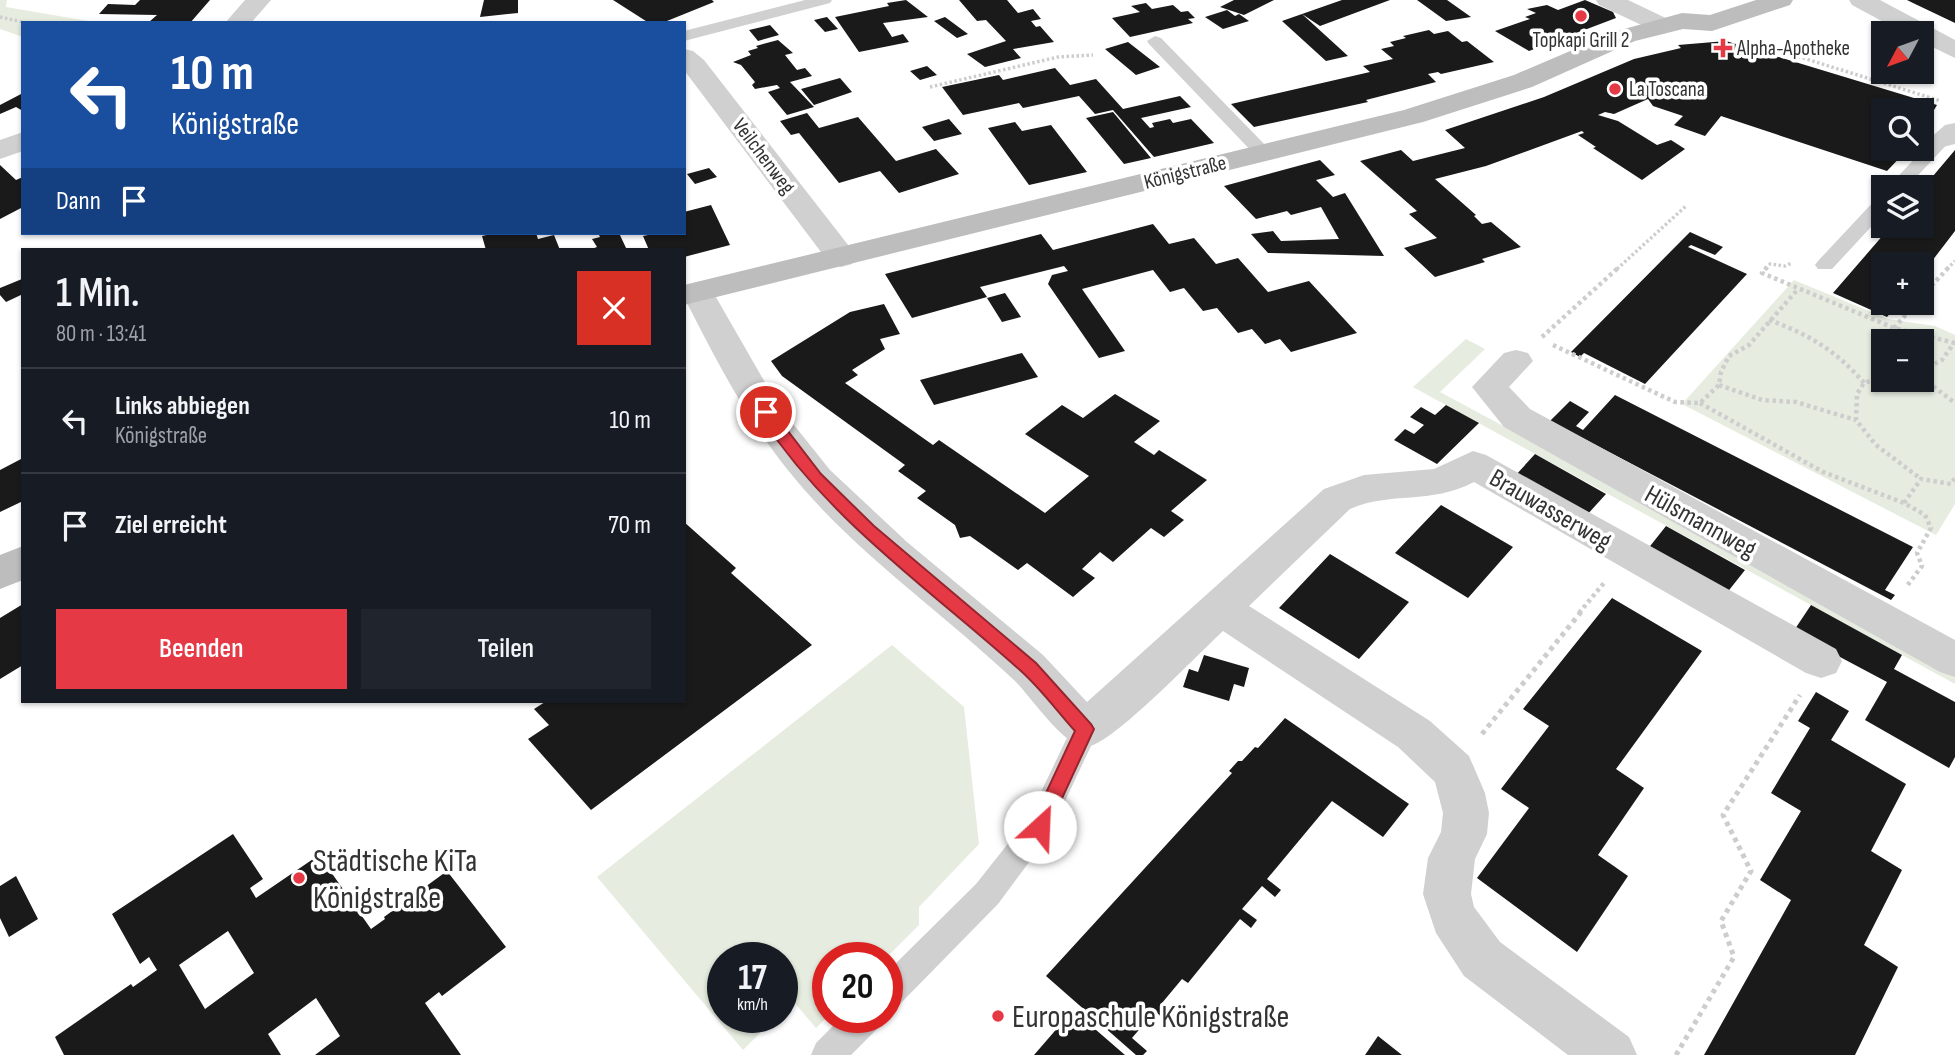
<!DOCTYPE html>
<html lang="de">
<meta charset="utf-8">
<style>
body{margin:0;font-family:"Sofia Sans Condensed",sans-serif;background:#20242c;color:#f1f3f6;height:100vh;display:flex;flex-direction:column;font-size:26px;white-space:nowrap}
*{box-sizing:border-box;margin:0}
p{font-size:23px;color:#9ea1a6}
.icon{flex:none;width:38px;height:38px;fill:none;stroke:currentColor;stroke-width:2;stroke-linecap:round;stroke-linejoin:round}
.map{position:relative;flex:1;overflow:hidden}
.panel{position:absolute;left:21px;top:248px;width:665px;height:455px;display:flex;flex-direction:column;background:#171b24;border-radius:0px;box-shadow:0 2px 5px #0004}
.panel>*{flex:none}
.hud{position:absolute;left:21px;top:21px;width:665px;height:214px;border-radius:0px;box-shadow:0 2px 5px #0004;background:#1a4fa0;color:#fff;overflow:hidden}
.needle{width:46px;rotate:229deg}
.controls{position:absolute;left:1871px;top:21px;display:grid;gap:14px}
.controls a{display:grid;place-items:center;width:63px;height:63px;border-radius:0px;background:#171b24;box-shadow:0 2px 5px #0004;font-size:35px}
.speed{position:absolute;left:707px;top:942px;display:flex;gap:14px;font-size:35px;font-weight:700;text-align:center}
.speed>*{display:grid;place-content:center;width:91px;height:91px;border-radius:50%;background:#171b24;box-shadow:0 2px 5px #0004;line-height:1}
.speed small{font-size:18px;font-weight:400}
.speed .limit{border:10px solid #d22;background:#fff;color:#111}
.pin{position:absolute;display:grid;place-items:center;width:60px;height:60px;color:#fff;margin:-30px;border:4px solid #fff;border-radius:50%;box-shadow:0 2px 7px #0007}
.me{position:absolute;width:77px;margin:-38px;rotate:25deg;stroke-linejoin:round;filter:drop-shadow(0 0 5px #0008)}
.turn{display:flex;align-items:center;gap:24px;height:147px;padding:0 35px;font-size:32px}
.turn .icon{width:91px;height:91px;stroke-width:2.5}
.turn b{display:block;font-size:49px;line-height:60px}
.then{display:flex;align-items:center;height:66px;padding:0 35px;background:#0003;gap:14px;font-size:26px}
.round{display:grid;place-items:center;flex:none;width:74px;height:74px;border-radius:0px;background:#20242c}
.headline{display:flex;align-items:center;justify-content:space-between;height:119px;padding:0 35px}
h1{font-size:42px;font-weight:600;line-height:52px}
.action{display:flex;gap:14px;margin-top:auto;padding:14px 35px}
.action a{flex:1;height:80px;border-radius:0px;background:#e63946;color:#fff;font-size:28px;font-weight:600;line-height:80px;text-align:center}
.action a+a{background:#20242c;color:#f1f3f6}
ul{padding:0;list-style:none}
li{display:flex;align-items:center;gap:21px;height:105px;padding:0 35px;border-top:2px solid #363941}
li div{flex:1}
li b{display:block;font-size:26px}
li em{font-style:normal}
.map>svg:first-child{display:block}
.green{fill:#e6ecdf;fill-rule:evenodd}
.building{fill:#1a1a1a;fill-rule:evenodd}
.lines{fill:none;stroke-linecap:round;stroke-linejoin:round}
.path-far2{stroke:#cdcdcd;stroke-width:3.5;stroke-dasharray:2.5 2.5;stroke-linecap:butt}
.path-far1{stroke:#cdcdcd;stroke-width:4.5;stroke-dasharray:3.5 3.5;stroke-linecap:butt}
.path{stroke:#cdcdcd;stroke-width:5;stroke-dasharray:4.5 4.5;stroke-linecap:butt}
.lane{fill:#d0d0d0;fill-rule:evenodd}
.street{fill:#d0d0d0;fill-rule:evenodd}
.secondary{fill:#bdbdbd;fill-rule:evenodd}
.route{fill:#e63946;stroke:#96252e;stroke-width:2}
.poi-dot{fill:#e63946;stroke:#fff;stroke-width:2.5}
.labels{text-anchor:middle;stroke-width:7;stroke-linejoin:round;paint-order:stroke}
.far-poi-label{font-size:21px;fill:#333;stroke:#fff;text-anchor:start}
.far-street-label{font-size:21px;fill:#333;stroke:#fff}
.street-label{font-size:26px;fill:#333;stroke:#fff}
.near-poi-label{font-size:32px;fill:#333;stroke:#fff;text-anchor:start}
</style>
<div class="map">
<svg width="1955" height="1055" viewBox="0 0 1955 1055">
<rect width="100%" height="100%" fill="#fff"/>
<path class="green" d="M0,0H7L6,7L100,23H23V37L0,29Z
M1794,280L1888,319L1935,326L1955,335V504L1936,535L1682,404ZM1883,341H1922V380H1883Z
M1466,339L1485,349L1440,392L1955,669V684L1413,387Z
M892,645L964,707L979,844L919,907V925L887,957H828V1016L816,1028L793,1001L782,1011V957H723V1017H776L743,1050L597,877Z"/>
<path class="building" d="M140,0H210L190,23L149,22L157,15L99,14L108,4L135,5Z
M484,0H518V13L480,17Z
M613,0H712L714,2L662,23H649Z
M906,0L928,17L883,23L892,37L903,34L909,42L859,52L835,17L889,6L887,3Z
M959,0H1007L1018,13L1033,9L1041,19L1031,21L1036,27L1040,26L1054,42L1013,49L1021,58L985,67L967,54L1006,41L986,20L977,21Z
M1234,0H1274L1244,15L1220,7Z
M1342,0H1390L1320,26L1302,14Z
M1417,0H1447L1471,17L1446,21Z
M1585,0L1613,12L1616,18L1529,51L1495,31L1530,19L1525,17L1536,13L1527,9L1547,5L1558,10Z
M1907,0H1955V23L1913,3Z
M1146,3L1152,9L1173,5L1181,12L1188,11L1195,18L1188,19L1193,23L1130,37L1112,18L1140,12L1131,6Z
M1227,10L1235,16L1239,14L1249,21L1223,29L1205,17Z
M1302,14L1348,56L1326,61L1282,21Z
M827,17L838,29L825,32L814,20Z
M945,17L968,34L957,38L934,21Z
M770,25L779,35L758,41L749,30Z
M1429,30L1434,34L1448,31L1462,42L1467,41L1494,62L1441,74L1438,72L1428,74L1436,82L1366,100L1368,102L1254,127L1231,104L1370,72L1363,66L1393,59L1381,49L1394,46L1390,42L1406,38L1403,36Z
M778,40L793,53L785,55L797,70L805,68L812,76L790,82L814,107L787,115L768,92L780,88L777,85L755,89L752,85L755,82L741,65L733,62L751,55L748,51L758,48L756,46Z
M1726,41L1937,105L1922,130V110H1883V149H1908L1887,171L1721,116L1705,136L1674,125L1683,116L1653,106L1648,99L1614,114L1605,112L1598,115L1618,121L1657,145L1671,140L1685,149L1642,180L1593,148L1596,147L1578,135L1584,133L1582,131L1486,166L1435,179L1476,215L1474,216L1482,224L1491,222L1521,247L1482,259L1485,262L1435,277L1404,248L1437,238L1409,214L1417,211L1360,161L1401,150L1413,161L1465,148L1445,130L1544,97L1634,59L1681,48L1678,45Z
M1128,42L1160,67L1136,75L1105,49Z
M927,66L937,75L920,80L910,71Z
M1055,68L1070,85L1096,79L1123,109L1180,96L1191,107L1141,118L1150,128L1154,127L1152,123L1170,119L1173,123L1191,119L1214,143L1154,157L1113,110L1095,114L1079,96L1023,108L1019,103L963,115L942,87L999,75L1003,80Z
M840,78L852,92L814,105L801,89Z
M23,93V111L16,107L0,114V105Z
M1113,112L1151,158L1124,164L1086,118Z
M807,113L819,128L858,117L896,161L936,149L959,174L899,193L880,171L839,183L799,133L791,135L780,121Z
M949,119L962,134L934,141L922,127Z
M1015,122L1022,131L1051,125L1087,172L1029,185L988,128Z
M1955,150V231L1922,274V264H1883V303H1899L1887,317L1833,293L1891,226H1922V189Z
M1320,160L1335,175L1316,180L1333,197L1345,193L1384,256L1268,253L1251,234L1273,231L1281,241L1339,239L1321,207L1291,215L1287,211L1256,219L1224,186Z
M0,165L16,180L23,177V207L0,219Z
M709,168L717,177L695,184L687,174Z
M711,205L730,245L684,257V250H649L643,236L658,233H684V212Z
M1153,224L1169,244L1194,238L1216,264L1238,258L1268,292L1309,281L1357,333L1291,352L1280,339L1265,344L1252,329L1238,333L1217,308L1203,311L1184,288L1170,292L1153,270L1082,289L1125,351L1099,358L1048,284L1052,275L1068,271L1064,266L980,287L987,297L912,318L885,274L1041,234L1053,250Z
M1690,232L1723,247L1715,255L1691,245L1688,247L1747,274L1645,384L1584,353L1580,357L1571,352Z
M496,233H536L538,239L554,235L560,250H486L482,236Z
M598,233H619L627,250H589L597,247L592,239L600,237Z
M22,279L23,294L6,302L0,295V288Z
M1005,293L1021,317L1002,322L987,298Z
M884,304L900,334L880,339L885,349L852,370L858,375L845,383L933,445L939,440L1045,513L1089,476L1025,434L1062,405L1083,418L1115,394L1160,421L1134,442L1154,455L1159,450L1207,480L1171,511L1184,520L1164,537L1151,528L1113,562L1100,552L1082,569L1095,578L1073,597L1027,563L1018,570L970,536L960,538L955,525L917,498L926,491L898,471L905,465L782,376L771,361L850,312Z
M1022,353L1038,377L934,405L920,380Z
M1615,395L1913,547L1885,590L1895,595L1891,600L1550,421L1570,401L1589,412L1576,426L1583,430Z
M1446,405L1479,423L1437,464L1394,440L1405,429L1414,434L1424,425L1410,417L1421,407L1435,415Z
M1535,454L1606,494L1586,516L1515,476Z
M23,458V501L0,512V470Z
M1441,505L1513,547L1468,598L1395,553Z
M684,522L736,568L731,573L812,645L591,810L528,739L549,725L534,709L545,702H684Z
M1666,526L1745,570L1726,594L1647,550Z
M1330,554L1409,602L1359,659L1279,608Z
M1612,598L1702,651L1616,769L1644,788L1598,855L1628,876L1577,952L1477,878L1529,808L1501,789L1549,726L1523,709Z
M23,604V665L0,679V618Z
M1811,605L1902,655L1894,669L1955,702V757L1949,768L1865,720L1887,682L1793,632Z
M1204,655L1249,668L1244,687L1234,684L1229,701L1183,687L1189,669L1198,672Z
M1816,692L1849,711L1831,740L1906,784L1871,851L1902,870L1864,945L1898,967L1855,1055H1704L1791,900L1760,880L1801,811L1771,793L1810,728L1798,721Z
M1285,718L1409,804L1383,837L1332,801L1267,879L1281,890L1275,897L1262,886L1242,909L1257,920L1251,928L1240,919L1188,983L1182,979L1162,1003L1176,1015L1169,1024L1155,1011L1132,1038L1147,1051L1143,1055H1136L1046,976L1232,773L1229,771L1238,761H1242L1255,747L1258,748Z
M233,834L263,879L250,888L256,898L319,855L371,929L385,919L384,917L447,871L506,947L442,996L439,992L425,1003L461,1055H315L340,1036L316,998L268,1034L281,1055H64L55,1037L131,984L133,987L157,970L149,957L140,964L112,914ZM228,931L254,973L205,1009L179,965Z
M16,876L38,919L9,937L0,918V886Z
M1073,1010L1125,1055H1034Z
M1378,1036L1402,1055H1365Z"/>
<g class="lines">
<path class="path-far2" d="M0,17L27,23
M1755,43L1941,101
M930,87L1058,57L1093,55
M1617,269L1686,206
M1766,269L1770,264L1785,266L1792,263
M1947,269L1955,261"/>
<path class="path-far1" d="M1767,267L1762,273L1894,328L1955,343
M1922,296L1949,267
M1769,320C1808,334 1837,351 1864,383
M1894,328L1916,303
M1542,337L1619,267
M1553,345L1675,402L1700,403L1719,385L1721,372L1729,356L1749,345L1798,289
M1922,370L1942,360L1954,343
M1883,377L1864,383L1857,394L1856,420L1876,445L1921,479
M1922,378L1955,403
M1719,385L1762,400L1796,402L1856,420
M1700,403L1823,472L1904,503L1925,515L1931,528L1917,553L1922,566L1907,586
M1904,503L1921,479L1951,484L1955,478
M1579,613L1604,583"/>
<path class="path" d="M1482,734L1581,612
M1676,1055L1734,957L1721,921L1751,871L1723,815L1800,695"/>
<path class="lane" d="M805,0H832L830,3L684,41V31Z
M1155,36L1161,38L1269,149L1272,153L1269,157H1257L1149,44L1147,41Z
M1943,134L1952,139L1907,187H1888L1937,135Z
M1883,197V214L1832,269H1818L1815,265L1818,261L1876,199Z
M1085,717L1095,721L1099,729L1049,835L998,904L898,1006L887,1011V972L976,884L1029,817L1075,721Z
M842,1017H881L877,1029L851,1055H811L816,1043Z"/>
<path class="street" d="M245,0H271L251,23H225Z
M1596,0H1628L1672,21L1676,26L1672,31L1663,34L1654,31L1599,5Z
M1849,0H1880L1955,40V58L1922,42V33H1904L1852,5Z
M684,49L693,51L704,60L852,250L857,257L852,264L841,267L830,264L684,70Z
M1955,123V144L1943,147L1933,145L1929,139L1945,125Z
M23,132V151L0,159V140Z
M698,282L709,285L778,405L830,470L907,542L1043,655L1087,702L1324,489L1364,475L1434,469L1473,451L1486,455L1836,649L1842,661L1836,673L1821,678L1806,673L1474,482C1430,505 1391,491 1350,509L1249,606L1430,721L1469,756L1485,793L1489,813L1487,834L1475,859L1471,894L1474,907L1500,942L1629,1037L1637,1055H1568L1464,976L1436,933L1423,894L1428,858L1441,832L1443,813L1435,782L1398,747L1223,631C1199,653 1114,743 1087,747C1067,750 1030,696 1015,681C940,610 852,551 787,469C745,417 714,356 684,297L687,285Z
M1516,350L1528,353L1533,361L1509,387L1530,409L1955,640V677L1940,672L1504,427L1472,387L1504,353Z"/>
<path class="secondary" d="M1756,0H1793L1790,5L1712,31L1683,29L1635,41L1532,87L1423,122L684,305V285L1404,110L1514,75L1617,31L1682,13L1710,15Z
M23,546V580L0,589V555Z"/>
</g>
<path class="route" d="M766,407L771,409L821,474L874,526L1036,663L1091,724L1094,729L1046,833L1040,835L1033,833L1030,827L1075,731C1057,711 1041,689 1021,671C930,589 825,518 758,412Z"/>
<g class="poi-dot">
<circle cx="1581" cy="16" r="7"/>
<path d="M1719.5 37.5h7v7h7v7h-7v7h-7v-7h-7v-7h7z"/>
<circle cx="1615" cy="89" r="7"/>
<circle cx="299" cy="878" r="7"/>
<circle cx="998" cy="1016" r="7"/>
</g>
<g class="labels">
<g class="far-poi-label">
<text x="1581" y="47" text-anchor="middle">Topkapi Grill 2</text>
<text x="1737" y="55">Alpha-Apotheke</text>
<text x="1629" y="96">La Toscana</text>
</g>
<g class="far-street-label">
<text transform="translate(764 156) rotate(53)" y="7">Veilchenweg</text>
<text transform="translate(1185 172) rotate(-14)" y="7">Königstraße</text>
</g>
<g class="street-label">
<text transform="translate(1551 509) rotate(30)" y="9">Brauwasserweg</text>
<text transform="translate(1701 521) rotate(29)" y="9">Hülsmannweg</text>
</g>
<g class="near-poi-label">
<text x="313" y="871">Städtische KiTa<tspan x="313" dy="37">Königstraße</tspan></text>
<text x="1012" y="1027">Europaschule Königstraße</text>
</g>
</g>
</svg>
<div class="controls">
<a><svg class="needle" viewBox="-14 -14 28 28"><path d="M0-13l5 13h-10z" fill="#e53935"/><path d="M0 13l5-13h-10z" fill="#9ea1a6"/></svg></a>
<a><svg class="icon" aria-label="search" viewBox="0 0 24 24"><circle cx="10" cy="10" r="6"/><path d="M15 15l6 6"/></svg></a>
<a><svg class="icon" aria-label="layers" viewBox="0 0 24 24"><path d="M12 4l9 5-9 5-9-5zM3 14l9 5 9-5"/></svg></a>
<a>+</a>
<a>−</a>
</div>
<div class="speed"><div>17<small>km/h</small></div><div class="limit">20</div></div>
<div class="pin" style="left:766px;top:412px;background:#d93025"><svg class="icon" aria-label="arrive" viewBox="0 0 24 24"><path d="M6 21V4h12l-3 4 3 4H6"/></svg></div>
<svg class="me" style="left:1040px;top:827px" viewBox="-20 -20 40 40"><circle r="19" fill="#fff"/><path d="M0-13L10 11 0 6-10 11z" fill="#e63946"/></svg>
<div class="hud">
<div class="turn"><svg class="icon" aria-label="left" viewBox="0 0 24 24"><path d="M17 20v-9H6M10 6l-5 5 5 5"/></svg><div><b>10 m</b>Königstraße</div></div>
<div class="then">Dann<svg class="icon" aria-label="arrive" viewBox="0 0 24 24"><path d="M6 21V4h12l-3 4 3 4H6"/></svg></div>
</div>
<section class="panel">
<div class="headline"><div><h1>1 Min.</h1><p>80 m · 13:41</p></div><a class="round" style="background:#d93025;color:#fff"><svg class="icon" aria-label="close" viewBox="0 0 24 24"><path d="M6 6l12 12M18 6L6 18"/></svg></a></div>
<ul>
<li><svg class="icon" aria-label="left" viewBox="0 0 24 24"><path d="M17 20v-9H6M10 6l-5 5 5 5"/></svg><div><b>Links abbiegen</b><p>Königstraße</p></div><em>10 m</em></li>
<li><svg class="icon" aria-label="arrive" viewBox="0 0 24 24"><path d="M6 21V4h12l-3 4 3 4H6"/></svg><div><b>Ziel erreicht</b></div><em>70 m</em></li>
</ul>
<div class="action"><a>Beenden</a><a>Teilen</a></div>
</section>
</div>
